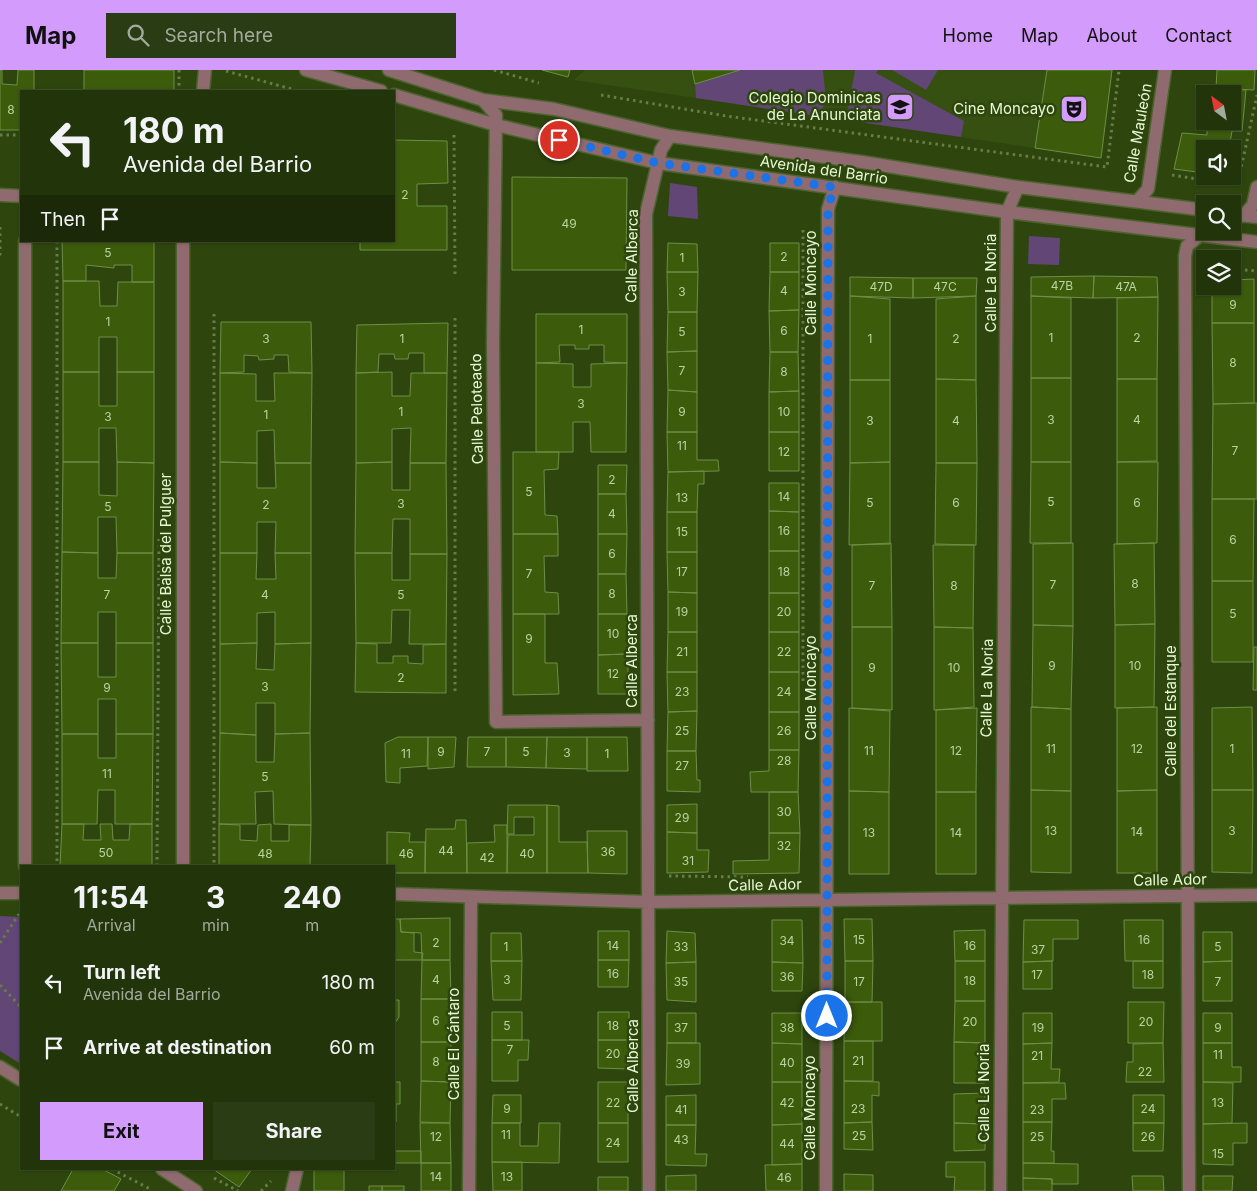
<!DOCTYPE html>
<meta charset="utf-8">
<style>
body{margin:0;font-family:Inter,sans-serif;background:#2a3c13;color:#f1f3f6;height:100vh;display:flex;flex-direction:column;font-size:19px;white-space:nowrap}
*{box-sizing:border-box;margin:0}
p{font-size:16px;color:#a2aa9c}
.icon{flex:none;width:28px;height:28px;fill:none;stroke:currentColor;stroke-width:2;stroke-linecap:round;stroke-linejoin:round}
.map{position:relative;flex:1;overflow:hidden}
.panel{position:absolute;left:20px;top:795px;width:375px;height:305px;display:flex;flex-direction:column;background:#22340a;border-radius:0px;box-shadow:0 1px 4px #0004,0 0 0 1px #3f4f2b}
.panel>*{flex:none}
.banner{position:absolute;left:20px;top:20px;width:375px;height:152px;border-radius:0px;box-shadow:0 1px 4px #0004,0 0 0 1px #3f4f2b;background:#22340a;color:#f1f3f6;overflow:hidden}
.needle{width:32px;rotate:328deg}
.buttons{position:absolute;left:1196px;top:15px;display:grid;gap:10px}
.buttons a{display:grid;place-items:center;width:45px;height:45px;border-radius:0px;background:#22340a;box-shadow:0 1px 4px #0004,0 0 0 1px #3f4f2b;font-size:25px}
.pin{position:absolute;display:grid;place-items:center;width:42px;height:42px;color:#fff;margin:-21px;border:2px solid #fff;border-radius:50%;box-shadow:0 1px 5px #0007}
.me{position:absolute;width:55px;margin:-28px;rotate:0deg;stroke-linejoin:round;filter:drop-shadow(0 0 4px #0008)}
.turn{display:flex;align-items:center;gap:18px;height:105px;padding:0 20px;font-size:22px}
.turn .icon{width:65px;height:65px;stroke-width:2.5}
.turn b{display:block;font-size:35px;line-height:42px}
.then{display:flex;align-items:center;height:48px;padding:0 20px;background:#0003;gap:10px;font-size:19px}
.eta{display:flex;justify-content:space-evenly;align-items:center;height:85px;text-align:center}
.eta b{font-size:30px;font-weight:700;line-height:35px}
.action{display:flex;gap:10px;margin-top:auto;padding:10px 20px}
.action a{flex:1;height:58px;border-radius:0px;background:#d39cfc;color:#111;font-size:20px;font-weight:700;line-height:58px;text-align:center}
.action a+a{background:#2a3c13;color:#f1f3f6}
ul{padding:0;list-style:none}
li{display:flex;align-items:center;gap:15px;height:65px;padding:0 20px}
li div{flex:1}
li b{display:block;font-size:19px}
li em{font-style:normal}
header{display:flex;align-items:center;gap:30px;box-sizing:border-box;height:70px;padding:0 25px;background:#d39cfc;color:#111}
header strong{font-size:24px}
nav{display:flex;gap:28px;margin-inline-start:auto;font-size:18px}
.search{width:350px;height:45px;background:#2a3c13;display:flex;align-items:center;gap:12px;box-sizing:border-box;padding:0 18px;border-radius:0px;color:#a2aa9c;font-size:19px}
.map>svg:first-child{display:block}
.built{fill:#355011}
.green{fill:#624676}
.building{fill:#3c5c0c;stroke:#6d8f47}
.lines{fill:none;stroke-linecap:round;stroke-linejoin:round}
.minor-casing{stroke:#4b632e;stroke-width:15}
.path{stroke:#667d4a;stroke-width:3;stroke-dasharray:2.5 4;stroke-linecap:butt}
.minor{stroke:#8f6a6e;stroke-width:12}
.route{stroke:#1a73e8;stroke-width:9;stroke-dasharray:0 16.2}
.labels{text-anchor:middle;stroke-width:5;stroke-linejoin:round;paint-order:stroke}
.number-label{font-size:12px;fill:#bbd2a1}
.poi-label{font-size:15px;fill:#e5f9d3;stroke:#2e460e;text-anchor:end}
.street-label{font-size:15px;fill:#e5f9d3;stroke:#2e460e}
</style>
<header>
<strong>Map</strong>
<div class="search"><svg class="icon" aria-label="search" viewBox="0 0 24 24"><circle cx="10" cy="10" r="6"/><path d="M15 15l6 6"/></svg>Search here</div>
<nav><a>Home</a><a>Map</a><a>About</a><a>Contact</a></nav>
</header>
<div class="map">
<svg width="1257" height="1121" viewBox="0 0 1257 1121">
<rect width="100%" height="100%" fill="#2e460e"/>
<path class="built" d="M585,0H1047L1035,78L574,10Z"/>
<path class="green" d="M740,0H823L825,20L822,47L696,28L695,14Z
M855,0H878L876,3L964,51L961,67L846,50Z
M892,0H938L926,20Z
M670,113L697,117L698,149L668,146Z
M1029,166L1060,168L1059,195L1028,194Z
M0,846L21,847V994L0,981Z"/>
<path class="building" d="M0,0H2V14L17,15L18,0H34V21H21V60H0Z
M84,0H174V21H84Z
M542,0H570L568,7Z
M692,0H740L695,14Z
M1047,0H1112L1101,88L1035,78Z
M1217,0H1255L1254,20L1216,18Z
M1209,18L1246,20L1242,61H1232L1229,79H1205V103L1174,99L1182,63L1207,65V51H1232V24H1209Z
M394,70L447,71L448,113L417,114V136H447V180H360V171H394Z
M512,107L627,108L626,200H512Z
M62,171H154V212H132V195H114V198L86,195V211H63Z
M668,173L697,174L698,202H667Z
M770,173H799V202H770Z
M667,202H698L697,242H668Z
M770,202H799V240L769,241Z
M1094,206L1093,228L1031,226V207Z
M1094,206L1157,207L1158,227L1093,228Z
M1232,206L1234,210L1254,209V253H1212V216H1232Z
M850,207L913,208V228L850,226Z
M913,208H977L976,226L913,228Z
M63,211H99L100,236H117L118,212H154V302H117V267H99V302H63Z
M850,226L890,229V310H850Z
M976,226V310L936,309V229Z
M1031,226L1071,228V308H1031Z
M1158,227L1157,309H1117V228Z
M799,240L798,282H770L769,241Z
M668,242H697V281L667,282Z
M536,244H627V293L604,292V275H589V279H575V275H559L560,292L536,293Z
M221,252H311L312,303L289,302L288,285H274V289L259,290L258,286L244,285V302L220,303Z
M448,253L447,303H424V283H409L408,289H395L394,284H379L378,302L356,303L357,255Z
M1212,253H1254V333L1213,334Z
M697,281V322L668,320L667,282Z
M770,282H798L799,321L769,322Z
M536,293L573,294V317H591V294L627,293L626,382H591L590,352H573V382H536Z
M63,302H99V336H117V302H154V393L117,392L116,358H99V392H63Z
M392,302V326H410L411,303H447L446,393H410L411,358L392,359V392L356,393V303Z
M220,303L256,304V331H275L274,303H312L311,393H275L274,360L257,361V393L220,392Z
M1031,308H1071V392H1031Z
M936,309L976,310L977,393H936Z
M1117,309H1157V391L1117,392Z
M850,310H890V392L850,393Z
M668,320L697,322V362H667Z
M799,321V362H769V322Z
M1257,333V429H1212L1213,334Z
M667,362H697V390H718L719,401L668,402Z
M769,362H799V401H769Z
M513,382H559L558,399L544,400L545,445L557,446L558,464H513Z
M63,392H99V425L117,426V392L154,393L153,483H117L116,447H98V483L62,482Z
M220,392L257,393V418H276L275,393H311V483H275L276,452H257V483H220Z
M392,392V420H410V393H446L447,484H410V449H393L392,483H355L356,393Z
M890,392V474L849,475L850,393Z
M1031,392H1071V473H1030Z
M1117,392H1158L1157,473L1117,474Z
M936,393H977L976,475L935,474Z
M598,395H627L626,424H598Z
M704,401V414H698L697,442H667L668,402Z
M769,413H799V442L769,441Z
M598,424H626L627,464H598Z
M1212,429H1254L1253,511H1212Z
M769,441L799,442V481H769Z
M667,442H697V482H667Z
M513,464H558V486H544L545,522L558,523L559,544H513Z
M598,464H627L626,504H598Z
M891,473L892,557H852V475Z
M1073,473V556L1033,555V474Z
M1154,473L1155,554L1115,555L1114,474Z
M933,475H974L973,558L934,557Z
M769,481H799V523H769Z
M62,482L98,483V508H116L117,483H153V573H116V542H98V573H61Z
M667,482H697V523L668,522Z
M220,483H257L256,509H276L275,483H311V573L275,574V542L257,543V573L220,574Z
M355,483H392V510H410V484H447L446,574H409L410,540H392L391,573H356Z
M598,504H626L627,544H598Z
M1212,511H1253V592H1212Z
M668,522L697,523V562H668Z
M769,523H799V562H769Z
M513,544H545V593H557L559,624L513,625Z
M598,544H627L628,584L598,585Z
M1155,554L1154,637L1115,638V555Z
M1033,555L1073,556L1071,639L1032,637Z
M852,557H892V640L852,638Z
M934,557L973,558L974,637L934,640Z
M668,562H697V602H667Z
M769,562H799V602H769Z
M61,573H98V607H116V573H153V664H116V629H98V664H62Z
M257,573L256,599L274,600L275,574L311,573L310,663L275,664V633H256V665L220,663V574Z
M356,573L377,574V593H393V586H408V593L423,594V575L446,574V623L355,622Z
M1254,577H1257V620H1253Z
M628,584V624H598V585Z
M667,602H697V641L668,642Z
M769,602H799V642H769Z
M1031,637L1071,639V721L1031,720Z
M1157,637V720L1117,721V638Z
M1252,637L1253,720H1212V638Z
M849,638L890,641L889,722L849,721Z
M977,638L976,722H936V640Z
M697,641L696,681H667L668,642Z
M769,642H799V680H769Z
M220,663L256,665V692H274L275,664L310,663L311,755L274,754L273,721L255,722L256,754H219Z
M62,664H98V688H116V664H153L152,754H115V720H98L97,754H62Z
M398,667H428L427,696L400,698V713L386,712L385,673Z
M428,667H456L454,697L428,699Z
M468,667H506V697H467Z
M506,667H547L546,698L506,697Z
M547,667H587V699L546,698Z
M587,667H627L628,701H587Z
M769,680H799L798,722H751L750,702L769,701Z
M667,681H696L697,710H700V722L667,721Z
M1031,720L1071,721V803L1031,802Z
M1157,720V803H1117V721Z
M1212,720H1253L1252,803L1212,802Z
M849,721L889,722V804H849Z
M769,722H798L800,763H769Z
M936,722H976V804H936Z
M697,734V763L667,762V735Z
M508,735H547V803H507L508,765H534V747H514V764H507Z
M547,735L559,736V772H587L588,803H547Z
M456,750H466L467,803H425L426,759H455Z
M62,754H84L83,770H101L100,754H112L113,770H129L130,754H152V796H60Z
M219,754L240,755V770L257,771L258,755L271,754V771H289V755H311L310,796H219Z
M494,755H507V803H467V773L495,772Z
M587,761H627V804L588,803Z
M387,762L410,763L409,772H425V803H394V796H387Z
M667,762L697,763V780H709L708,802L667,803Z
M769,763H800L799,803L733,804V791L769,790Z
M450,848V890H422L421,863L401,862L400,849Z
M394,849H400L401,862L414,863V882L423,883L422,890H394Z
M844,849H872L873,891H845Z
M772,850H802L803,893L772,892Z
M1024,850H1078V869H1053V891L1023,892Z
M1124,850H1163V891H1125Z
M985,860V891H955L954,861Z
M598,861H629V890H598Z
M667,861L695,863L696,892L666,893Z
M1203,862H1232V891L1203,892Z
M491,863H521L522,891H491Z
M422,890H450L451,929H421Z
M598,890H629L628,917H598Z
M491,891H522L521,930H493Z
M845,891H873L872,932H845Z
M955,891H985V931H955Z
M1052,891V919H1023V892Z
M1133,891H1163V918H1133Z
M1232,891V931H1203V892Z
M696,892V932L667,930L666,893Z
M772,892L803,893L802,921H772Z
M421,929H451V972H421Z
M394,930H399V947L395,953L394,972Z
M955,931H985V973L954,972Z
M845,932H882V971H844Z
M1128,932H1164L1163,973H1128Z
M492,942H522V970H492Z
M598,942H629V970H598Z
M667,943H696V973H667Z
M772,943H802V974L772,973Z
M1023,943H1052V973L1023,974Z
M1203,943H1232V973H1203Z
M492,970H529L528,990H518V1011H492Z
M598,970H629L628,999L598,998Z
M844,971H873V1011H844Z
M421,972H451V1012L421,1011Z
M954,972L985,973V1013H954Z
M667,973H700V1014L666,1015Z
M772,973L802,974V1012H772Z
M1052,973L1051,999H1060L1059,1012L1023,1013V974Z
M1163,973L1164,1012H1126L1127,992H1133V974Z
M1203,973H1232V997H1241V1012H1203Z
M421,1011L451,1012L450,1053L420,1052Z
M844,1011L879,1012V1026L872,1025V1052L844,1053Z
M394,1012H400V1034H396V1052H394Z
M598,1012H628V1053H598Z
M772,1012H802V1054L772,1055Z
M1203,1012L1233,1013L1232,1053L1203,1054Z
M1023,1013H1065L1066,1029H1052V1052H1023Z
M985,1023V1054L954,1053V1024Z
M493,1025H521V1053H492Z
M696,1025V1055H666V1026Z
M1133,1025H1164V1053H1133Z
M872,1052L873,1080L844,1079V1053Z
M1023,1052H1052L1051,1081H1054V1093H1023Z
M420,1053H450L451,1093H421Z
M492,1053H520V1076H538L539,1053H560L559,1093L492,1092Z
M598,1053H628V1092H598Z
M954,1053L985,1054V1080L954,1081Z
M1133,1053H1164L1163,1081H1133Z
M1247,1053V1073H1233V1095L1203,1094V1054Z
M802,1054V1094L772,1095V1055Z
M666,1055H696L695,1084H707L706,1096L666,1095Z
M394,1081H421V1093H394Z
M492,1092H522V1121H493Z
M946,1092H985V1121H954L955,1107H946Z
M421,1093H451V1121H421Z
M1023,1093L1078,1094V1114H1052V1109L1023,1108Z
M802,1094V1121H766L765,1095Z
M73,1099H102L121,1109L114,1121H61Z
M213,1099H252L239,1117Z
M314,1099H344V1121H314Z
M844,1104L873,1105V1121H844Z
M696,1105V1121H666V1106Z
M1132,1106H1163L1164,1121H1133Z
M1203,1106H1233L1232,1121H1203Z
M598,1107H628V1121H598Z
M1023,1108L1052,1109V1121H1023Z
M369,1116H382V1121H369Z
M382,1116H404V1121H382Z"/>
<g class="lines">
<g class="minor-casing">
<path id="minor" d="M306,0L381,21
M389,0L483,30L554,39L670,66L862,92L1018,117L1205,140
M203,21L205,0
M394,25L496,55L658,93L1007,142L1257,172
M483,30L496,45L493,273L496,652L648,650
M0,125L21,126
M1138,130L1148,119L1165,0
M1232,144L1257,147
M1243,146L1253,135L1257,117
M25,171V796
M183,796V171
M0,823H21
M394,824L649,832L1257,825
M0,997L21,1010
M162,1099L196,1121
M292,1121L297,1099
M469,1121L471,827
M649,1121L646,144L661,80L670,66
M826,1121L828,139L835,117
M1000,1121L1007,142L1018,117
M1189,1121L1185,186L1187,176L1199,166"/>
</g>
<path class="path" d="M179,0V19
M494,0L539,13
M226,1L295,20
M601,25L726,46L1107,97L1119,0
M0,65H21
M454,65L455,206
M1240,103L1257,25
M1172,105L1235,115
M0,157V186
M57,171V796
M1232,199L1257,201
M214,244V796
M455,248V624
M803,611V160
M157,796L159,469
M669,806L748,807
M0,873L19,844
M0,915L21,937
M0,1034L21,1047
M112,1099L150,1119
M214,1108L238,1121
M261,1121L271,1111"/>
<use href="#minor" class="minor"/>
</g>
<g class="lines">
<path class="route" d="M559,70L658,93L834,117L828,138L827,946"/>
</g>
<defs>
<g id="school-square" transform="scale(1.4375)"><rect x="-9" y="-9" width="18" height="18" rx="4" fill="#d39cfc" stroke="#2e460e"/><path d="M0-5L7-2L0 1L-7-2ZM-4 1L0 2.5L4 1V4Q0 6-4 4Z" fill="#111"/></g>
<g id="theatre-square" transform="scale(1.4375)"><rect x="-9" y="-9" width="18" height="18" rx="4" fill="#d39cfc" stroke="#2e460e"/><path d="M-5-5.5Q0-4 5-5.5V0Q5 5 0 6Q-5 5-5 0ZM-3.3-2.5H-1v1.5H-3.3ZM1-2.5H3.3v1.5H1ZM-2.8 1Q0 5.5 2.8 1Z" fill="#111"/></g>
</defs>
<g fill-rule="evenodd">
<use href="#school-square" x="900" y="37"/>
<use href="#theatre-square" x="1074" y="39"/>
</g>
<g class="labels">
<g class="number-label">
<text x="11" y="44">8</text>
<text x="405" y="129">2</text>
<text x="569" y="158">49</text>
<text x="108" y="187">5</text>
<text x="784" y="191">2</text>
<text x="682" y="192">1</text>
<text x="1062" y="220">47B</text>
<text x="881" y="221">47D</text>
<text x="945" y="221">47C</text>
<text x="1126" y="221">47A</text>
<text x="784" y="225">4</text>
<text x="682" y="226">3</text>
<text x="1233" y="239">9</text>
<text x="108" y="256">1</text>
<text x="581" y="264">1</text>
<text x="784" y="265">6</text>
<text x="682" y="266">5</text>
<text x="1051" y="272">1</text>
<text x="1137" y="272">2</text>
<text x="266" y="273">3</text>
<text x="402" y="273">1</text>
<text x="870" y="273">1</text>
<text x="956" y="273">2</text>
<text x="1233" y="297">8</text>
<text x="682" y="305">7</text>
<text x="784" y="306">8</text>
<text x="581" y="338">3</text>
<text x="401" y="346">1</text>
<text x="682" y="346">9</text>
<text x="784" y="346">10</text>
<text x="266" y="349">1</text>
<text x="108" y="351">3</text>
<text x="1051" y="354">3</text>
<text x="1137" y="354">4</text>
<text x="870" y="355">3</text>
<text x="956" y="355">4</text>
<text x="682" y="380">11</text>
<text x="1235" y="385">7</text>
<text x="784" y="386">12</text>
<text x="612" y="414">2</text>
<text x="529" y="426">5</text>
<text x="784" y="431">14</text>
<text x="682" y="432">13</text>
<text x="1051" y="436">5</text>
<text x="870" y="437">5</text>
<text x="956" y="437">6</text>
<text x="1137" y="437">6</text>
<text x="401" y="438">3</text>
<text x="266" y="439">2</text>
<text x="108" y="441">5</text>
<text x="612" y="448">4</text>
<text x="784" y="465">16</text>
<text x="682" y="466">15</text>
<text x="1233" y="474">6</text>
<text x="612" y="488">6</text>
<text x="682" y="506">17</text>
<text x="784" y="506">18</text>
<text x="529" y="508">7</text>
<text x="1135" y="518">8</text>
<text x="1053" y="519">7</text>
<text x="872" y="520">7</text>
<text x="954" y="520">8</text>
<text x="612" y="528">8</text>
<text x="107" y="529">7</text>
<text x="265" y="529">4</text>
<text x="401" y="529">5</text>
<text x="682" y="546">19</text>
<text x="784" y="546">20</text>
<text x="1233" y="548">5</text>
<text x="613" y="568">10</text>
<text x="529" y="573">9</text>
<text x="682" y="586">21</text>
<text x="784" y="586">22</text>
<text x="1052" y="600">9</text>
<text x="1135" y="600">10</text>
<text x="872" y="602">9</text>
<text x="954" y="602">10</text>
<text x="613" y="608">12</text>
<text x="401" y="612">2</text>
<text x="265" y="621">3</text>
<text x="107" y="622">9</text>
<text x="682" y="626">23</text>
<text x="784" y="626">24</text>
<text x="682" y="665">25</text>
<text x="784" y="665">26</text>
<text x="1051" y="683">11</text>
<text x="1137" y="683">12</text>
<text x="1232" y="683">1</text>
<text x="869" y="685">11</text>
<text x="956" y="685">12</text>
<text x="441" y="686">9</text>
<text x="487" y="686">7</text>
<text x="526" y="686">5</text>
<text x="567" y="687">3</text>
<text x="406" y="688">11</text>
<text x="607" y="688">1</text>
<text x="784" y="695">28</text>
<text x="682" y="700">27</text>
<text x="107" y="708">11</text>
<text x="265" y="711">5</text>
<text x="784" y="746">30</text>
<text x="682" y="752">29</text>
<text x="1051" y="765">13</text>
<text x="1232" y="765">3</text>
<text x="1137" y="766">14</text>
<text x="869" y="767">13</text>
<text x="956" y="767">14</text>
<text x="784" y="780">32</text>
<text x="446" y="785">44</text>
<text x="608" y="786">36</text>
<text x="106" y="787">50</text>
<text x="265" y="788">48</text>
<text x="406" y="788">46</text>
<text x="527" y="788">40</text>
<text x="487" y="792">42</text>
<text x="688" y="795">31</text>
<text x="859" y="874">15</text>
<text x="1144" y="874">16</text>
<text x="787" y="875">34</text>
<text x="436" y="877">2</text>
<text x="613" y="880">14</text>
<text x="970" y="880">16</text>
<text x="506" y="881">1</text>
<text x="681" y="881">33</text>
<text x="1218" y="881">5</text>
<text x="1038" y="884">37</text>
<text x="613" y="908">16</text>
<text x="1037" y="909">17</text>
<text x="1148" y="909">18</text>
<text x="787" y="911">36</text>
<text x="436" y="914">4</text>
<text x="507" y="914">3</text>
<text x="970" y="915">18</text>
<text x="681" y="916">35</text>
<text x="859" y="916">17</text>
<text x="1218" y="916">7</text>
<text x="436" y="955">6</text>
<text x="970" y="956">20</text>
<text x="1146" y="956">20</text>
<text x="507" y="960">5</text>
<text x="613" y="960">18</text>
<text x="681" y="962">37</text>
<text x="787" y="962">38</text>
<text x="1038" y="962">19</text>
<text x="1218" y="962">9</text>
<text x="510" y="984">7</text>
<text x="613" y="988">20</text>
<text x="1218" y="989">11</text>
<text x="1037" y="990">21</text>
<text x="858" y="995">21</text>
<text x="436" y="996">8</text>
<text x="787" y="997">40</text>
<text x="683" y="998">39</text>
<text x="1145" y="1006">22</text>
<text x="613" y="1037">22</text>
<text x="787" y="1037">42</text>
<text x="1218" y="1037">13</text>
<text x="507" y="1043">9</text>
<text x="858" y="1043">23</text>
<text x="1148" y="1043">24</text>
<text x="681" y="1044">41</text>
<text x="1037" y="1044">23</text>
<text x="506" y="1069">11</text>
<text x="859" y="1070">25</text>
<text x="436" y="1071">12</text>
<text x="1037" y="1071">25</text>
<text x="1148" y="1071">26</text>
<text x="681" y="1074">43</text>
<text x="613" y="1077">24</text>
<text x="787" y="1078">44</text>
<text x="1218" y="1088">15</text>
<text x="436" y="1111">14</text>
<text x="507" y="1111">13</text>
<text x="784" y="1112">46</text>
</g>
<g class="poi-label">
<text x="881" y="33">Colegio Dominicas<tspan x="881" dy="17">de La Anunciata</tspan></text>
<text x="1055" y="44">Cine Moncayo</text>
</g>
<g class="street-label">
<text transform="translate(1138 63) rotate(-80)" y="5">Calle Mauleón</text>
<text transform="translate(824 100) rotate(8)" y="5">Avenida del Barrio</text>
<text transform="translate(632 186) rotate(-89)" y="5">Calle Alberca</text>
<text transform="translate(811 213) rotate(-90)" y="5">Calle Moncayo</text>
<text transform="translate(991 213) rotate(-90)" y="5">Calle La Noria</text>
<text transform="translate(477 339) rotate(-91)" y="5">Calle Peloteado</text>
<text transform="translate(166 484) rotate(-90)" y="5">Calle Balsa del Pulguer</text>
<text transform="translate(632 591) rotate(-90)" y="5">Calle Alberca</text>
<text transform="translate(811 618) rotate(-90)" y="5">Calle Moncayo</text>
<text transform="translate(987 618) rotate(-89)" y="5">Calle La Noria</text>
<text transform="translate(1171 641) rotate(-90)" y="5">Calle del Estanque</text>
<text transform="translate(1170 810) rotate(-1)" y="5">Calle Ador</text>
<text transform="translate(765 815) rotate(-1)" y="5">Calle Ador</text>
<text transform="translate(454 974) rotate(-90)" y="5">Calle El Cántaro</text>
<text transform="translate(633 996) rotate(-90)" y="5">Calle Alberca</text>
<text transform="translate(984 1023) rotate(-90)" y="5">Calle La Noria</text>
<text transform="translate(810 1038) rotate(-90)" y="5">Calle Moncayo</text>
</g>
</g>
</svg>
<div class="buttons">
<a><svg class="needle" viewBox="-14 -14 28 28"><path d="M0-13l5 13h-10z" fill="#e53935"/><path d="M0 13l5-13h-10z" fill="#a2aa9c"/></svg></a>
<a><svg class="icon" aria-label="sound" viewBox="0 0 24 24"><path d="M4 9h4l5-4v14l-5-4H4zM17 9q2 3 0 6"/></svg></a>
<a><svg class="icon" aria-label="search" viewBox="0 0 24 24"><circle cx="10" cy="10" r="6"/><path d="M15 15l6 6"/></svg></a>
<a><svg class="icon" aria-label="layers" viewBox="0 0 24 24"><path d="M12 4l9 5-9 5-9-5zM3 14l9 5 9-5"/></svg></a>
</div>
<div class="pin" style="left:559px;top:70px;background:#d93025"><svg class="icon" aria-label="arrive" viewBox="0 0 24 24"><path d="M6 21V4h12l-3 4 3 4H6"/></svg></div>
<svg class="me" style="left:827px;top:946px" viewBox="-20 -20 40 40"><circle r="17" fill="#1a73e8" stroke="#fff" stroke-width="3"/><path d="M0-11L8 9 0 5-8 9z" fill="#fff"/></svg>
<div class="banner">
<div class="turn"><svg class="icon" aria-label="left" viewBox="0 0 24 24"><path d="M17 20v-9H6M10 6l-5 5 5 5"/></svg><div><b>180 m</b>Avenida del Barrio</div></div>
<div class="then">Then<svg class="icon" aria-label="arrive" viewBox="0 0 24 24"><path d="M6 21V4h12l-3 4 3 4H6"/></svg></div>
</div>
<section class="panel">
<div class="eta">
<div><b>11:54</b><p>Arrival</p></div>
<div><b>3</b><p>min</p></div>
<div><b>240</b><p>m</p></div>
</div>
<ul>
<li><svg class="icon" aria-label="left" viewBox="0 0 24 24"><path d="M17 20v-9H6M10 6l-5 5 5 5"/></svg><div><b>Turn left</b><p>Avenida del Barrio</p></div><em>180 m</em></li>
<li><svg class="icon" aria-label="arrive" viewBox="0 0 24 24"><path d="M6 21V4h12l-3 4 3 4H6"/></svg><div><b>Arrive at destination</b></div><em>60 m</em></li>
</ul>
<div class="action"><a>Exit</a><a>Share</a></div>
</section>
</div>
